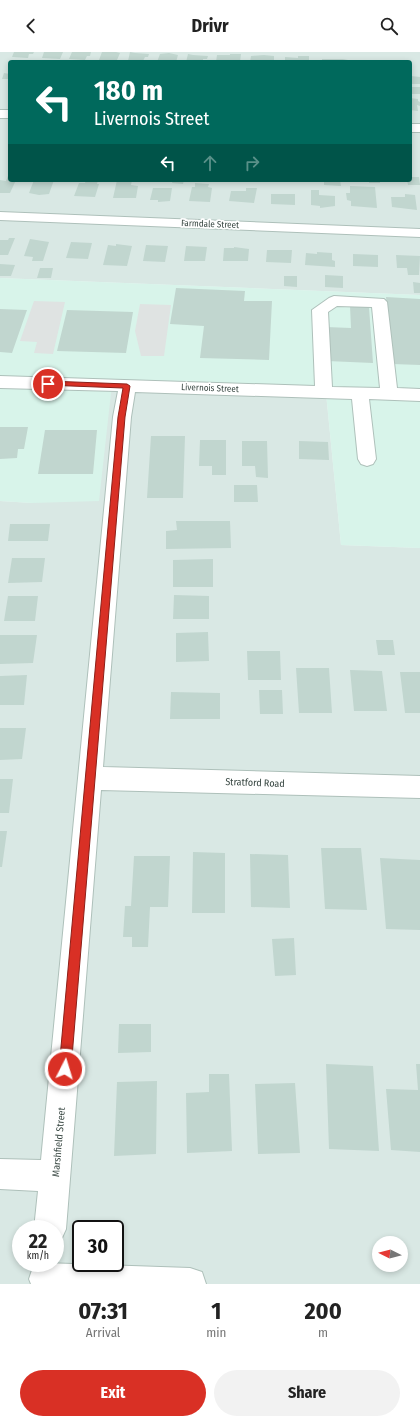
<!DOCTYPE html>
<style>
body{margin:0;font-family:"Fira Sans Condensed",sans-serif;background:#f2f2f2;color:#222;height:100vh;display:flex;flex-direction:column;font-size:15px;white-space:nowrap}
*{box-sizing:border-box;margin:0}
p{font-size:13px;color:#767676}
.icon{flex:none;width:22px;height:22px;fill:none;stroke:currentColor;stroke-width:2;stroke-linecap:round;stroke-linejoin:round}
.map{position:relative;height:1232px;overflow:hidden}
.panel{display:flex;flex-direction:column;background:#fff;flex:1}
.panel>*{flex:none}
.hud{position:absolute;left:8px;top:8px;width:404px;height:122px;border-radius:4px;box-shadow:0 2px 6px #0003;background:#00695c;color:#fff;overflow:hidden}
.needle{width:26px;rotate:276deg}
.tools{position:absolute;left:372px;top:1184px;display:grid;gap:8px}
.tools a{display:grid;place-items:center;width:36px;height:36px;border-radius:50%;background:#fff;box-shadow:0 2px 6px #0003;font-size:20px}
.speed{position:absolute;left:12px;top:1168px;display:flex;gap:8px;font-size:20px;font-weight:700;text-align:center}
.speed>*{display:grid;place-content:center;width:52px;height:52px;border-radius:50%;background:#fff;box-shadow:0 2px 6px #0003;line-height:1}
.speed small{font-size:10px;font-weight:400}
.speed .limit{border:2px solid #111;border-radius:6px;background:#fff;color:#111}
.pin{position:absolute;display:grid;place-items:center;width:34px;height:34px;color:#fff;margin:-17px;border:2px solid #fff;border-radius:50%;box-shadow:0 1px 4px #0007}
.me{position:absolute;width:44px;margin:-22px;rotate:5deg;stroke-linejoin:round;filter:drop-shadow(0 0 3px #0008)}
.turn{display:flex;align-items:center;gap:14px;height:84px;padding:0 20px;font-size:18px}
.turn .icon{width:52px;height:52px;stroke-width:2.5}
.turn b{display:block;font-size:28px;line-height:34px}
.lanes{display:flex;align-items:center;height:38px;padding:0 20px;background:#0003;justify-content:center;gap:20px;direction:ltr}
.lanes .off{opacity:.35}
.eta{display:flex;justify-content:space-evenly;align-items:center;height:68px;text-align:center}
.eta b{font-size:24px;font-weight:700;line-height:28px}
.cta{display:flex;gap:8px;margin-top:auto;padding:8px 20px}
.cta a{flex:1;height:46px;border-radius:24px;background:#d93025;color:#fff;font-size:16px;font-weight:700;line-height:46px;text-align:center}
.cta a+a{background:#f2f2f2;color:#222}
header{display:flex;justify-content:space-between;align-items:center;height:52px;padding:0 20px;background:#fff;font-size:18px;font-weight:700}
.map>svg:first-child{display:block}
.residential{fill:#d9e8e4;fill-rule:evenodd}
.commercial{fill:#d8f4ea}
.parking{fill:#dfe3e2}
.building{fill:#c1d6cf}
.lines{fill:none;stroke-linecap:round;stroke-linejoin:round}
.minor-casing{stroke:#aec0ba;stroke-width:2}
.minor{fill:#fff;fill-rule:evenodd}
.route{fill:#d93025;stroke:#8d1f18}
.labels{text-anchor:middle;stroke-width:3.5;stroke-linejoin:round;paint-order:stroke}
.far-street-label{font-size:9px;fill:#394843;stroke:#fff}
.street-label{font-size:10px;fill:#394843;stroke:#fff}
</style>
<header><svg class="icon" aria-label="back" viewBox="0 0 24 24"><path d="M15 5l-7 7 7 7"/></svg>Drivr<svg class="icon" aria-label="search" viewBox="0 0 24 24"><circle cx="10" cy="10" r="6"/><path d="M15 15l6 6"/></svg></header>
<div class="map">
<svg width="420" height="1232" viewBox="0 0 420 1232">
<rect width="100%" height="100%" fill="#ebf4f2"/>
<path class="residential" d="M0,0H420V243L0,226ZM10,10H410V128H10Z
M112,332L326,341L341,493L420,496V1232H0V449L32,451ZM21,1177H55V1211H21ZM81,1177H115V1211H81ZM379,1191H401V1213H379Z"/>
<path class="commercial" d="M0,226L420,243V496L341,493L326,341L112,332L99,449L32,451L0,449Z"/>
<path class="parking" d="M34,249L65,250L53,302L34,301L37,290L20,289Z
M140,252L171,253L164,304H141L135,279Z"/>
<path class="building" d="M14,0H34L33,2H29L28,6L12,5Z
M44,0H63L60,7L42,6Z
M72,0H91L90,4H87L85,8L69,7Z
M102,0H116L120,1L117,8H99Z
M130,0L135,1L149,2L148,5H145L143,9H128Z
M169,1L178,3L176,10H157L160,2Z
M188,2L193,3L208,4L207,7H203V10H186Z
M230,2H241L240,10H216L217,3H230Z
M264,3L274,4V10H250L251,4Z
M298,4H309V10H285V5L298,6Z
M322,7H343L348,8V10H322Z
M4,21L10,22V27H2Z
M411,24L420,25V32H411Z
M410,35H420V42H411Z
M410,46L418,47V49L420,50V54L417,53L418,59L410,58Z
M8,124L10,125V128H16L10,141H0V128L6,129Z
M410,125H419L420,133H408L407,128H410Z
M34,128H54L49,142L39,143L29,141Z
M86,128H98L97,132H99L95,145L74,144L79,131H85Z
M117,128H132L131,133L138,134L136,146H113Z
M173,128H184L183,132L172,131Z
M324,128H340L341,134L324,133Z
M369,128H380V131H369Z
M195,131L209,132L208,135L212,136L210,150L189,149L192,135H195Z
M350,134L375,135L377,156L351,154V149L347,148L346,141H350Z
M153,136H172L170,149L158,150V148H150Z
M246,136H257L254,151L229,149L231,139H246Z
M311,138H319V143L335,144V154L320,156V154L311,153Z
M271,142H295V153L271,152Z
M405,142L415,143L417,158L392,155L391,145H405Z
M9,186H15L8,203H0V188H8Z
M30,187L49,190L43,209H32L33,205L24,204Z
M71,190L92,191L88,207L66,206Z
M116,192L132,194L127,214L103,213L108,193L116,194Z
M146,193L168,194L165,210L143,209Z
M186,194L207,195L205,209H184Z
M234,195L249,197L248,209H223L224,196H234Z
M267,198H292L291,211L266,210Z
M317,200L332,201V208L335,209V215L305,213L306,201L317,202Z
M353,202L378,203V215L353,214Z
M396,203L420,204L419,223H408L407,216H397Z
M0,212L15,213L11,224H0Z
M40,216H53L51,226H37Z
M325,223L343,224V236L325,235Z
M284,224H297V235L284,234Z
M413,230L420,231V241H414Z
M176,236L245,239L244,249H272L269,308L200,306L204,274L170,272Z
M386,245L420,247V313L392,312Z
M350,254L369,255L373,311L327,309L326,275L351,276Z
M0,257L27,258L12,301L0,300Z
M67,258L133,260L126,301L57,299Z
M0,375H28L24,397H18L17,406L0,407Z
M45,378H97L93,422H38Z
M151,384H185L183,446H147Z
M200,388H226V423H212V414H199Z
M242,389H267L268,426L256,425L255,414H242Z
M299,389L328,390L329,408L299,407Z
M234,433H257L258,450H234Z
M176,469H230L231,496L166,497V479L177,478Z
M10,472H50L48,489H8Z
M12,506H45L42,530L8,531Z
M213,507V535H173V508Z
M174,543L209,544V567H173Z
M8,544H38L35,569H4Z
M208,580L209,609L176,610V581Z
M0,583H37L33,611L0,612Z
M376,588H393L395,603H378Z
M247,599H280L281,628H248Z
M296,616H329L332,661H299Z
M350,618L382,619L387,659H354Z
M400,620H420V661H405Z
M27,623L24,653H0V624Z
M259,638H282L283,662H260Z
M171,640L220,641V667H170Z
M0,676H26L22,707L0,708Z
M0,727H13L9,761H0Z
M0,779H7L2,815H0Z
M321,796H361L367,858L325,857Z
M193,800L225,801V861H192Z
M250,802L288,803L290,856L251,855Z
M134,804H170L168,855H150L148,895H132V885H123L125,854H131Z
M380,806L420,808V878L386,877Z
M294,886L296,923L275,924L272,887Z
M119,972H151V1000L118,1001Z
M326,1012L373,1014L379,1099L329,1097Z
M416,1012H420V1100L391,1098L386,1037L418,1038Z
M209,1022H229L232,1099L187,1101L186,1041L209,1040Z
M157,1029L156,1102L114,1104L117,1030Z
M295,1031L300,1101L258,1102L255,1032Z"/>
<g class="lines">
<g class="minor-casing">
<path id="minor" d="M0,58H10V66H0Z
M410,72H420V80H410Z
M0,160L420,177V185L0,168Z
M334,244L384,247L387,250L397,336L420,337V349L369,347L376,407L373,412L367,414L361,412L358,407L352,347L135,340L131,365L103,715L420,724V746L101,738L66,1177L61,1188L55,1191V1177H34L38,1139L0,1137V1107L41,1108L113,365L118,339L0,336V324L315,334L312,258L329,246ZM337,254L372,255L380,336L332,335L328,260Z
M44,1211L190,1216L202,1220L206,1232H31L29,1227L33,1215Z"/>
</g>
<use href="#minor" class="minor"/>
</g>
<path class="route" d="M48,329L127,332L130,334L125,365L71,1017L69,1022L65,1023L60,1022L59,1017L118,365L123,336L45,333V330Z"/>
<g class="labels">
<g class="far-street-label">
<text transform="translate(210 172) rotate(2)" y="3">Farmdale Street</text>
<text transform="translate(210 336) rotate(2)" y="3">Livernois Street</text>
</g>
<g class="street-label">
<text transform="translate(255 730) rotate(2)" y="4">Stratford Road</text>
<text transform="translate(58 1090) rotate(-85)" y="4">Marshfield Street</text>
</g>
</g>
</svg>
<div class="tools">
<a><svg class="needle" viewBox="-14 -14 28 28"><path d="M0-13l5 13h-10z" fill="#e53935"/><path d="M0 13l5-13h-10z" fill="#767676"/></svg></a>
</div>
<div class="speed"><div>22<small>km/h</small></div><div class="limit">30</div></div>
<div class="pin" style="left:48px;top:332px;background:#d93025"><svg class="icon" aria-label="arrive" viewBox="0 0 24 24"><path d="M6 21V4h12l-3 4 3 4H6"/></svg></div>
<svg class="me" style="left:65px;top:1017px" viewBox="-20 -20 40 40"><circle r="17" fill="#d93025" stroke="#fff" stroke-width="3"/><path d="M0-11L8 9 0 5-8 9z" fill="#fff"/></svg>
<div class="hud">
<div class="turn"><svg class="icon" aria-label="left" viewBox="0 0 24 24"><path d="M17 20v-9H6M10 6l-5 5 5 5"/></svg><div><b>180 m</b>Livernois Street</div></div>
<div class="lanes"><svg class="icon" aria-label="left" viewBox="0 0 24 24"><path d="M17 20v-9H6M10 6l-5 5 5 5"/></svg><svg class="icon off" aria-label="ahead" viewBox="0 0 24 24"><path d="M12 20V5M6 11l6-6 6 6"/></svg><svg class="icon off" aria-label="right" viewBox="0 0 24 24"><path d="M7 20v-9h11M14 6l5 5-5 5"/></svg></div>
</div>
</div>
<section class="panel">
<div class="eta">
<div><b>07:31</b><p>Arrival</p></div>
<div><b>1</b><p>min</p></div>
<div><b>200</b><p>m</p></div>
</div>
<div class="cta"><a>Exit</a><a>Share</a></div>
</section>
